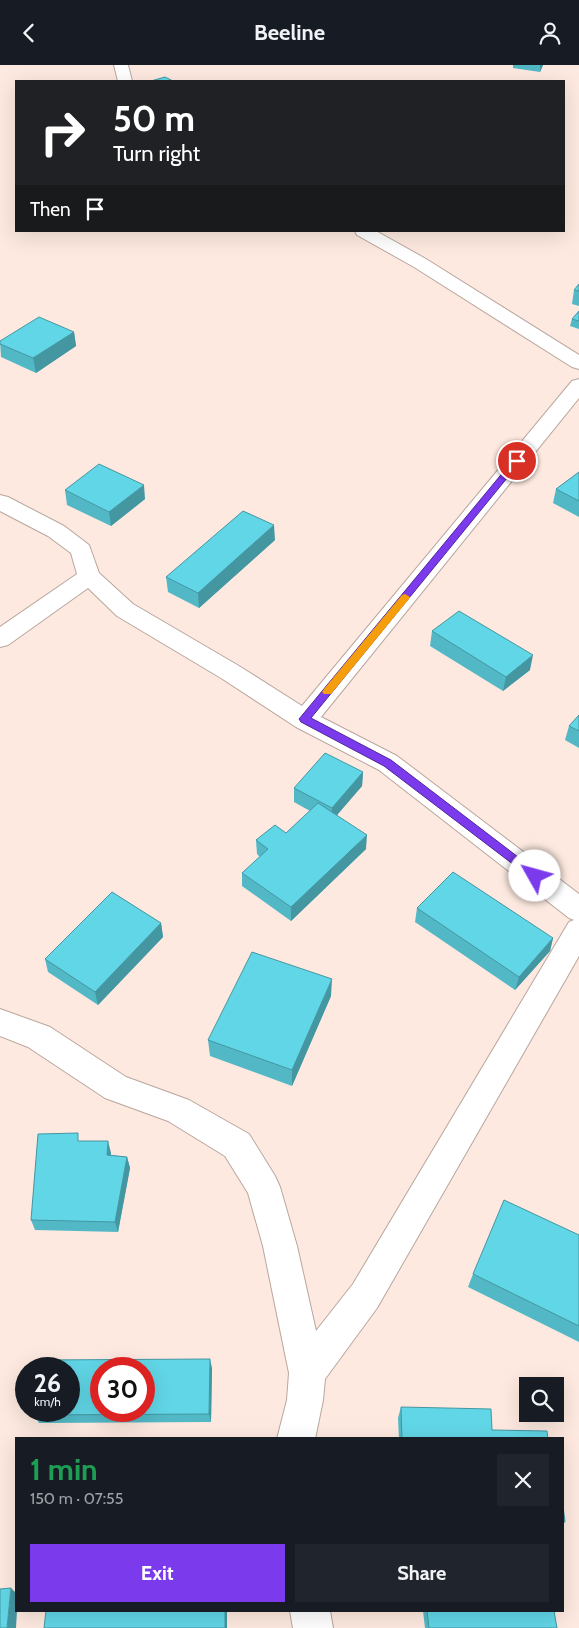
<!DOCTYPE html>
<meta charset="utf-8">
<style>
body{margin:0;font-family:Cabin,sans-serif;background:#20242c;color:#f1f3f6;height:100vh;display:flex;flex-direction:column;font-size:19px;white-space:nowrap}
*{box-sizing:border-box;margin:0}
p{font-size:16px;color:#9ea1a6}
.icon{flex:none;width:28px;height:28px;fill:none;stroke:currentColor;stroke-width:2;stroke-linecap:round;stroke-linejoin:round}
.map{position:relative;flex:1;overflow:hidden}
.sheet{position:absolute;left:15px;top:1372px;width:549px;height:175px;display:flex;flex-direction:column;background:#171b24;border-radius:0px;box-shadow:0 5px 20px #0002}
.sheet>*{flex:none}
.top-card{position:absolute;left:15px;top:15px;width:550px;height:152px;border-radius:0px;box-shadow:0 5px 20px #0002;background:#202124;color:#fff;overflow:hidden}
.tools{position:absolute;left:519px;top:1312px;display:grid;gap:10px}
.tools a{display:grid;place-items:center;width:45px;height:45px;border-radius:0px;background:#171b24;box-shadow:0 5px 20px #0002;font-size:25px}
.speed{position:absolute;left:15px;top:1292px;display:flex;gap:10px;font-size:25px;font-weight:700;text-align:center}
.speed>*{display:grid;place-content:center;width:65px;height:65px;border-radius:50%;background:#171b24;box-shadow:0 5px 20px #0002;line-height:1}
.speed small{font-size:12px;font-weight:400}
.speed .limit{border:8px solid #d22;background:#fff;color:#111}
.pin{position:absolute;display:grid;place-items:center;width:42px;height:42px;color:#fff;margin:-21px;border:2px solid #fff;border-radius:50%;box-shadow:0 1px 5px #0007}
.me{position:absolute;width:55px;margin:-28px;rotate:308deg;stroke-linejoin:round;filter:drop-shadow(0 0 4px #0008)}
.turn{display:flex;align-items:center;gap:18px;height:105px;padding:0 15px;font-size:22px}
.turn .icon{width:65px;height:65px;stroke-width:2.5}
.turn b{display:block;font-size:35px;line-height:42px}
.then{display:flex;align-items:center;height:48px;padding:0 15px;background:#0003;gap:10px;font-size:19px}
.round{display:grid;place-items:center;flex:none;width:52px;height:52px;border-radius:0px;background:#20242c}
.head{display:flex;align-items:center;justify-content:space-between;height:85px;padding:0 15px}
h1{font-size:30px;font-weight:800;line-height:38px;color:#1e9e55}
.primary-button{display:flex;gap:10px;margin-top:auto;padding:10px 15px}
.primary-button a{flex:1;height:58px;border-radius:0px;background:#7c3aed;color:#fff;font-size:20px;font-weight:800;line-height:58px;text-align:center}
.primary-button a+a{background:#20242c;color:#f1f3f6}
header{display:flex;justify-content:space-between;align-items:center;height:65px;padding:0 15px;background:#171b24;font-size:22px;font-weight:800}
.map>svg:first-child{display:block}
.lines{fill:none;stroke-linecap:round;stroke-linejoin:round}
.minor-casing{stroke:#b9a69d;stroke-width:2}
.minor{fill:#fff;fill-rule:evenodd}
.wall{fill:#53b8c6}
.shaded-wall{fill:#4496a1}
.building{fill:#61d6e6;stroke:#4496a1;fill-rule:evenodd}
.route{fill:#7c3aed;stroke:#51269a}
.slow{fill:#f59e0b}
</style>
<header><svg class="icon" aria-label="back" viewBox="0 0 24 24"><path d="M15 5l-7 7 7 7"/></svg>Beeline<svg class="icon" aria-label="person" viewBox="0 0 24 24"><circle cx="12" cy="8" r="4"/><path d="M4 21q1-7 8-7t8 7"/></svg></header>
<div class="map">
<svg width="579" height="1563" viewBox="0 0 579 1563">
<rect width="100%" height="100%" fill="#fde9df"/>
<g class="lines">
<g class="minor-casing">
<path id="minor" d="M114,0H128L132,16H118Z
M355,166H376L426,194L579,290V304L572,302L414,202L357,170Z
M579,314V333L321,652L397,691L579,829V891L377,1243L325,1314L323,1335L315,1374H277L287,1335L289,1308L263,1181L248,1128L225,1091L168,1056L105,1033L28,982L0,971V944L50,962L126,1012L189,1035L249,1069L275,1111L280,1122L297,1181L316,1266L353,1219L569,857L574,855L569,853L379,705L296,662L221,613L117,551L88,523L8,580L0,582V562L77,509L71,488L48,471L0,446V430L8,432L64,461L89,480L99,508L133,539L239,601L302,641L572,316Z
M290,1546H330L333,1563H293Z"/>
</g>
<use href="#minor" class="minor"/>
</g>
<path class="wall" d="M513,0H543L540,7L513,3Z
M579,219V241L572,239L574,225Z
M579,246V264L570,261L572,254Z
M74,267L76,281L36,308L1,292L0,276Z
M579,407V452L553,438L556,424Z
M65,425L145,434L111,461L67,440Z
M275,475L199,543L168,527L166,512Z
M432,566L530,605L503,626L430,581Z
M579,650V683L565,675L569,661Z
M363,707L362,721L337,750L366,784L291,856L242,821V808L260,792L257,789L256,775L286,768L310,746L294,737V723Z
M417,843L553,873L550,886L515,925L415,857Z
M161,858L163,872L98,940L48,907L45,894Z
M331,931L292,1021L210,991L208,975Z
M81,1076L111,1088V1090L127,1092L130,1103L118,1167L35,1165L31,1155Z
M579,1170V1277L468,1222L473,1209Z
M212,1303L211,1357L39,1358L34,1350Z
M401,1342L492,1365L548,1374H399L398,1353Z
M423,1546H554L557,1563H425Z"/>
<path class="shaded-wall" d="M540,0H543L540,7Z
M74,267L76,281L36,308L33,293Z
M144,420L145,434L111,461L109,447Z
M274,460L275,475L199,543L198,528Z
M533,590L530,605L503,626L506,612Z
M363,707L362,721L331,757L332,743Z
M367,770L366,784L291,856V842Z
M161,858L163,872L98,940L95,927Z
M553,873L550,886L515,925L519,912Z
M332,914L331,931L292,1021V1005Z
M108,1076L111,1088L110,1101L107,1090Z
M127,1092L130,1103L118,1167L115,1157Z
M210,1294L212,1303L211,1357L209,1349Z
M11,1523L16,1528V1546H17L16,1563H7Z
M225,1546H227V1563H225Z"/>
<path class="building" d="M165,12L173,16H151Z
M579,219V226L574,225Z
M579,246V256L572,254Z
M39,252L74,267L33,293L0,279V276Z
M99,399L144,420L109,447L65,425Z
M579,407V436L556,424Z
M243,446L274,460L198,528L166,512Z
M459,546L533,590L506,612L432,566Z
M579,650V666L569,661Z
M325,688L363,707L332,743L294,723Z
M318,738L367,770L291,842L242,808L268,784L256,775L275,760L286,768Z
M453,807L553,873L519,912L417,843Z
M112,827L161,858L95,927L45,894Z
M252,887L332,914L292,1005L208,975Z
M78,1068V1076H108L107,1090L127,1092L115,1157L31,1155L38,1069Z
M504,1135L579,1170V1261L473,1209Z
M210,1294L209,1349L34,1350L35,1346H69V1304H39L40,1295ZM101,1304H144V1346H101Z
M401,1342L491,1344L492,1365L547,1366L548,1374H402Z
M562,1433L565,1457H562Z
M11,1523L7,1563H0V1524Z
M46,1546H225V1563H44Z
M427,1546H554L557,1563H429Z"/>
<path class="route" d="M514,394L521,396L311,653L391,695L539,808L541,811L539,815L535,816L384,701L301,657L299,654Z"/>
<path class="slow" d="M405,529L410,532L409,534L331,629H324L322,627L324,624L402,530Z"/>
</svg>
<div class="tools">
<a><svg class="icon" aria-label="search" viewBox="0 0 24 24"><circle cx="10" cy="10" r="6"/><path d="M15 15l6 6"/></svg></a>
</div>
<div class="speed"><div>26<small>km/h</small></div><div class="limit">30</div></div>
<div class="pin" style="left:517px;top:396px;background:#d93025"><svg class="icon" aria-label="arrive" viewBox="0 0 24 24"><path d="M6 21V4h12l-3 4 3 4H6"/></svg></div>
<svg class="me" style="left:535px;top:811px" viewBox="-20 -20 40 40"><circle r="19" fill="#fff"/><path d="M0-13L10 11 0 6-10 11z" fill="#7c3aed"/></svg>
<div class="top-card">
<div class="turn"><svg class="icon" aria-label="right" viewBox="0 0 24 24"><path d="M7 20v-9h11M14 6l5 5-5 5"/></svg><div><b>50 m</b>Turn right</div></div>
<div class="then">Then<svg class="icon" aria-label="arrive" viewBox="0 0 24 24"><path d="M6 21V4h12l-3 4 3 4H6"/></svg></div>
</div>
<section class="sheet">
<div class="head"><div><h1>1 min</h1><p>150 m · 07:55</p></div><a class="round"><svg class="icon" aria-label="close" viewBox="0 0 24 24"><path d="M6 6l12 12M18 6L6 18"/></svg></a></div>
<div class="primary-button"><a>Exit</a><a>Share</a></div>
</section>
</div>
